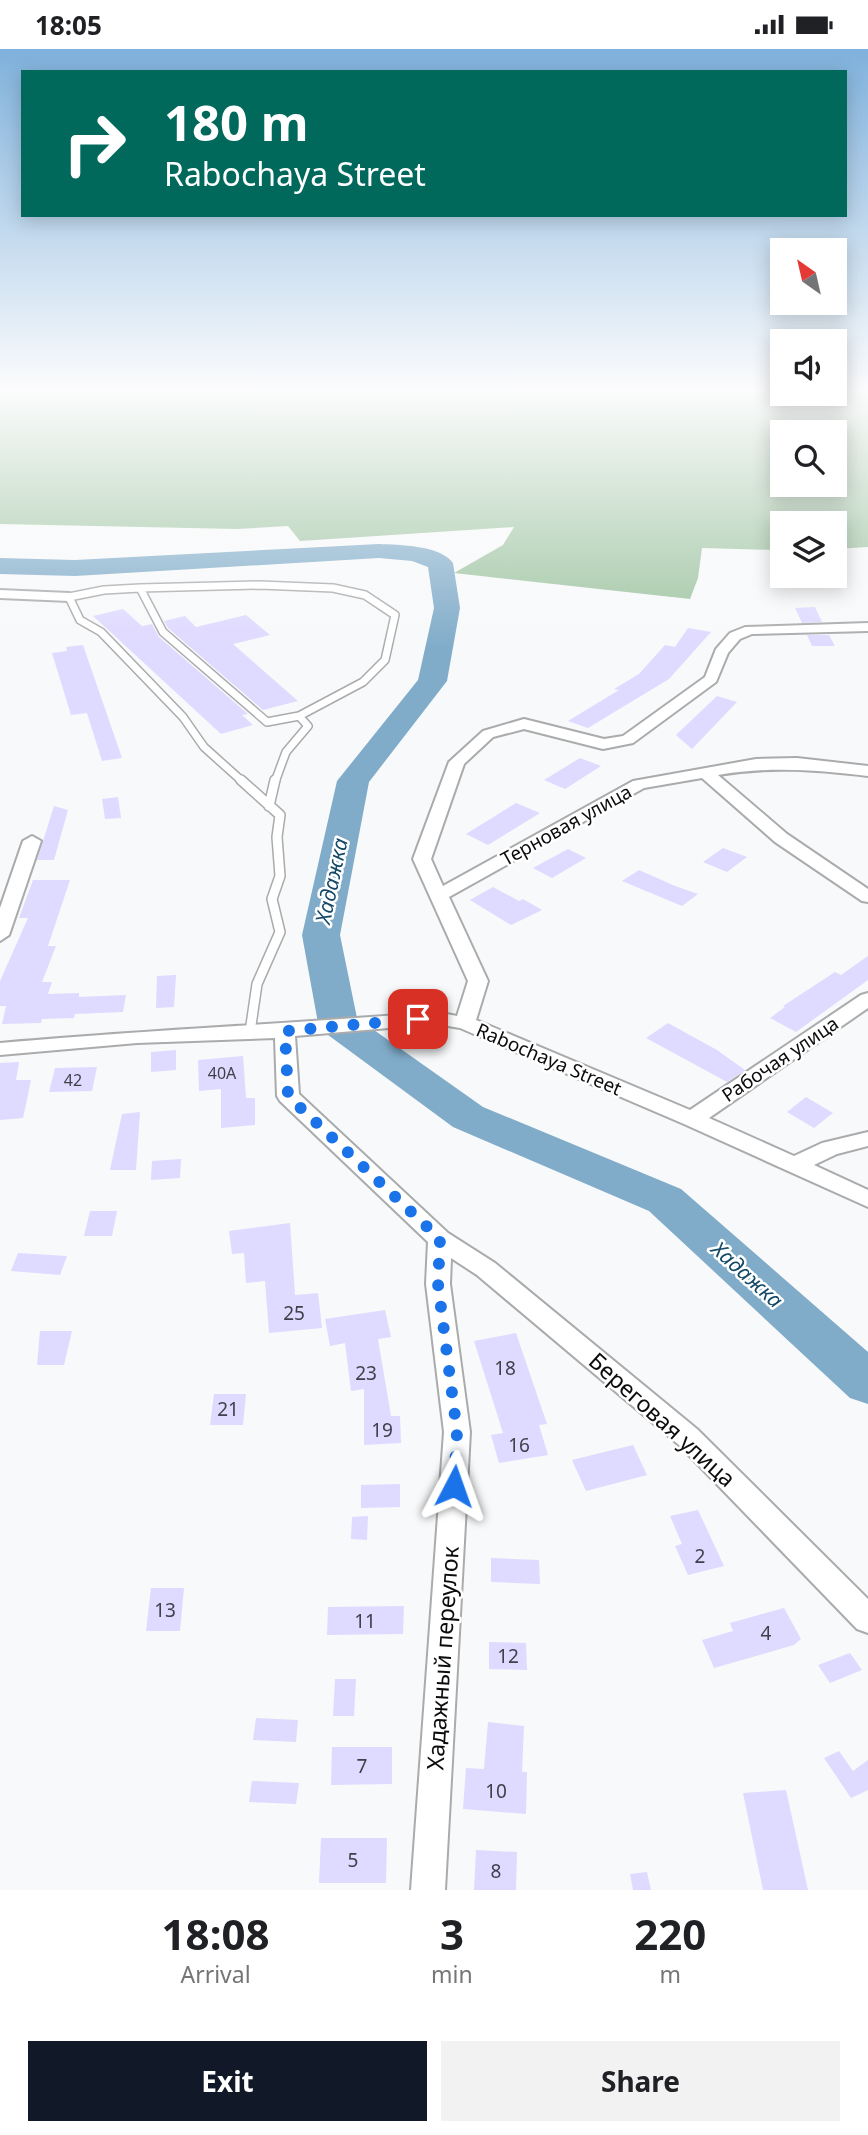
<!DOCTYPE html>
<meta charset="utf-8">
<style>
body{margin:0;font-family:"Noto Sans",sans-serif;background:#f2f2f2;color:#202124;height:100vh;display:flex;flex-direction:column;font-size:26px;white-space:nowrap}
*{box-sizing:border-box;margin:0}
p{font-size:23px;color:#757577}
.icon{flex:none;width:38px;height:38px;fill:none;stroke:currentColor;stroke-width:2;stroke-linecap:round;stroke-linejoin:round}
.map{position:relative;height:1841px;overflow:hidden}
.sheet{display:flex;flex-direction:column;background:#fff;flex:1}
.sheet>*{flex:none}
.banner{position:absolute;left:21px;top:21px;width:826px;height:147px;border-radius:0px;box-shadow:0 4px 18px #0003;background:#00695c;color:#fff;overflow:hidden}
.needle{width:46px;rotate:326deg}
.buttons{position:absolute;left:770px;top:189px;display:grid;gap:14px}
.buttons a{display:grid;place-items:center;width:77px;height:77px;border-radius:0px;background:#fff;box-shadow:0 4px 18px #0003;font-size:35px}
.pin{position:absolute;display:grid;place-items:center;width:60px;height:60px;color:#fff;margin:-30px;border-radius:14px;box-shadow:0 4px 10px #0006}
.me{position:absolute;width:77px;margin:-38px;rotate:4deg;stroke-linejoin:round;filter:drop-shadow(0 0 5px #0008)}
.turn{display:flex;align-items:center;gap:24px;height:147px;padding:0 28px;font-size:32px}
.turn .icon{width:91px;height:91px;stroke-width:2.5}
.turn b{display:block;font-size:49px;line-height:60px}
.eta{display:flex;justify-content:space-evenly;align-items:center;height:119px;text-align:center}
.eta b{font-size:42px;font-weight:700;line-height:49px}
.primary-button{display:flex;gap:14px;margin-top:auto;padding:14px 28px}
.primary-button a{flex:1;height:80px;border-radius:0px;background:#111827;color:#fff;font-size:28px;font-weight:700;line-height:80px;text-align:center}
.primary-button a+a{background:#f2f2f2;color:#202124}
.status{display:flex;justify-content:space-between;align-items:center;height:49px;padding:0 35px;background:#fff;direction:ltr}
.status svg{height:19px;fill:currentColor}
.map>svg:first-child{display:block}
.forest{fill:#9ec4a1;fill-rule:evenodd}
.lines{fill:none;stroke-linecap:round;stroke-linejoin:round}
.river{fill:#81acc9;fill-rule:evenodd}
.building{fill:#dfdaff}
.lane-far1-casing{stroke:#aaabac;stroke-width:10}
.lane-casing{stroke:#aaabac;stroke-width:12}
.street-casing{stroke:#aaabac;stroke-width:4}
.lane-far1{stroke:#fff;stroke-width:7}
.lane{stroke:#fff;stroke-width:9}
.street{fill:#fff;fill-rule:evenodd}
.route{stroke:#1a73e8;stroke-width:12;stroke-dasharray:0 21.6}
.labels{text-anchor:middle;stroke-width:5;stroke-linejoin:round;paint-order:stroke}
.number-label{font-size:16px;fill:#41404a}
.street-label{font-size:19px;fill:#0c0c0d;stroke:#fff}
.near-number-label{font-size:19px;fill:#41404a}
.water-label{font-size:21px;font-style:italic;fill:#134966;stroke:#fff}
.near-street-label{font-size:23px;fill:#0c0c0d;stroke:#fff}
</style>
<div class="status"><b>18:05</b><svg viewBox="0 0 49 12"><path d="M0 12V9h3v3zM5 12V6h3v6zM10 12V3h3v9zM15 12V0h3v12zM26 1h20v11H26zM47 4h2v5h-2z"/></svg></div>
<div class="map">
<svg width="868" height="1841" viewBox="0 0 868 1841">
<rect width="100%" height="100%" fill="#f8f9fa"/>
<path class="forest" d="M0,341H782V345H835V341H868V498L835,500V474H782V525H771L776,501L702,499L698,529L690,550L454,524L503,496L514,478L300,492L288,477L237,480L0,475ZM782,383H835V436H782Z"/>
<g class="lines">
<path class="river" d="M379,495C399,496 440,496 453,514L460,559L447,632L369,733L340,886L357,969L483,1058L681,1140L868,1303V1355L850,1349L649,1162L453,1078L324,983L318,974L302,886L337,732L418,631L434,559L428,518L412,512L379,509L75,527L0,525V509L75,511Z"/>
</g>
<path class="building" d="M815,558L822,573L802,574L795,559Z
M123,560L142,577L152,575L159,588L248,665L242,666L253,676L221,685L93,567Z
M246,566L270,586L233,595L298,652L263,661L168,579L164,572L185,567L196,578Z
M688,579L711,583L669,630L588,679L568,672L619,641L614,640L639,625L665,596L675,598Z
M807,586H829L835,597H812Z
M83,596L122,709L102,712L87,664L71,666L52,604L67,602L66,598Z
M717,647L737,653L692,700L676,686Z
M580,709L601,717L565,740L544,731Z
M118,748L121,769L105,770L102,750Z
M516,754L540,764L488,796L466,785Z
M54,757L68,761L54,811H37Z
M723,799L747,808L727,823L703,813Z
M568,800L586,809L552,829L533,819Z
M639,821L675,837L698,845L682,857L622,832Z
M33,831H70L48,897H56L42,933H52L48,945L79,944V948L126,946L123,963L75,965L74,969L42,970L41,974L2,975L6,957H0V932L28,869H19Z
M493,838L519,852L523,850L542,861L511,876L470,851Z
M868,907V931L796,983L770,969L785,958L783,957L835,923L841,926Z
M176,926L174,958L156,959L157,927Z
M668,974L717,1001L745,1021L727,1033L646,989Z
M176,1001V1021L151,1023V1003Z
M243,1007L246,1049H255V1076L221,1079V1040L199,1042L198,1011Z
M19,1013L16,1031H31L23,1069L0,1071V1014Z
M97,1018L92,1042L49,1043L55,1019Z
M806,1048L833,1064L814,1079L787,1063Z
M140,1063L136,1121H110L122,1065Z
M181,1110L180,1129L151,1131L152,1112Z
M90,1162H117L112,1187H84Z
M290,1174L295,1246L318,1244L322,1279L269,1284L265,1232L246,1234L244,1204L232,1205L229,1182Z
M18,1204L67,1207L60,1226L11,1222Z
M385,1261L391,1288L378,1290L391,1367H400L401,1394L364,1396V1340L351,1342L345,1294L330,1297L325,1270Z
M40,1282H72L64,1316H37Z
M516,1284L547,1375L539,1376L548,1406L499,1414L491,1386L503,1384L474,1292Z
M214,1345H246L243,1376H210Z
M633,1396L647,1426L586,1442L572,1411Z
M400,1435V1458L361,1459V1436Z
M698,1461L724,1517L688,1526L675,1497L682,1495L670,1467Z
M368,1467L367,1491L351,1490L352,1468Z
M491,1509L539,1511L540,1535L491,1533Z
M151,1539H184L180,1582H146Z
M404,1557L403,1585L327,1586L328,1558Z
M784,1559L801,1590L794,1596L714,1619L702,1591L733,1582L730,1574Z
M489,1593L526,1594L527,1621L489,1620Z
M850,1604L862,1621L830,1634L818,1616Z
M335,1630H356L354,1667H333Z
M256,1669L298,1671L296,1693L253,1691Z
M488,1673L524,1677L522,1723H527L526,1765L463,1760L466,1719L484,1720Z
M332,1698H392V1735L331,1736Z
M839,1702L853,1722L868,1711V1741L851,1749L824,1709Z
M252,1732L299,1734L296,1755L249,1753Z
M786,1741L808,1841H763L743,1744Z
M321,1789H387L386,1834H319Z
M476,1801L517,1803L516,1841H474Z
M647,1823L651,1841H633L630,1825Z"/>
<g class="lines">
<g class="lane-far1-casing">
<path id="lane-far1" d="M260,536L333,539L365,546L395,566L385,611L363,633L299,667L267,673L163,583L140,539Z
M140,539L104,541L69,548L80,571L101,583L183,668L204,698L243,733
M275,733L286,703L308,677L299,667"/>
</g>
<g class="lane-casing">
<path id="lane" d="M241,731L280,766L277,788L280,827L272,850L280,883L257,935L250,983
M269,757L275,731"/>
</g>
<g class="street-casing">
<path id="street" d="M0,541L69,544L76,548L69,552L0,549Z
M868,574V582L752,585L740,590L728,604L716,633L633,694L603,700L524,680L493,688L464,715L431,810L443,837L633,732L756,710L797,709L868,717V727C815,721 772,717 718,726L787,785L868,840V853L862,852L775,793L702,729L644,739L449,848L488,932L476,971L690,1061L861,946L868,944V959L709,1069L794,1107L822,1094L868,1083V1097L837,1105L814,1116L868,1141V1158L684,1075L460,979L436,975L295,987L299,1045L448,1184L495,1214L697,1380L868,1550V1584L857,1580L679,1396L477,1226L451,1209L450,1235L470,1383L445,1841H411L444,1383L426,1235L428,1193L280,1052L277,1047L275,989L137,994L0,1006V994C145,981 291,975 436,963L457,967L468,932L413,810L449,713L483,682L524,670L604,690L623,687L705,628L716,600L730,584L745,578Z
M32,787L41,792L9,886L0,892V859L23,792Z"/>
</g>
<use href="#lane-far1" class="lane-far1"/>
<use href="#lane" class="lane"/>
<use href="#street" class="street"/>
</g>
<linearGradient id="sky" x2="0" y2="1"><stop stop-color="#7fb1dc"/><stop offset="0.57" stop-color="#fcfcfd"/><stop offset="1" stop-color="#fcfcfd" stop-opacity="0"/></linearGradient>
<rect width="868" height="598" fill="url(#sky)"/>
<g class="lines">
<path class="route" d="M418,970L285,982L288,1047L440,1190L438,1235L457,1383L454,1437"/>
</g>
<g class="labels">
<g class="number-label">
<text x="222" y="1030">40А</text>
<text x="73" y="1037">42</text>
</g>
<g class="street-label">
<text transform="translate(566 776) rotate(-29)" y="7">Терновая улица</text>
<text transform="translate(549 1010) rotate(23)" y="7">Rabochaya Street</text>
<text transform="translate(780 1010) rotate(-34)" y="7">Рабочая улица</text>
</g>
<g class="near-number-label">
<text x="294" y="1271">25</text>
<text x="505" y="1326">18</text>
<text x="366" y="1331">23</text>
<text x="228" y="1367">21</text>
<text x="382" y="1388">19</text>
<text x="519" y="1403">16</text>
<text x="700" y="1514">2</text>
<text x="165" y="1568">13</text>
<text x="365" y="1579">11</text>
<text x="766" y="1591">4</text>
<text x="508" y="1614">12</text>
<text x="362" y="1724">7</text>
<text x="496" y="1749">10</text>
<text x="353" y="1818">5</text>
<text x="496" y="1829">8</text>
</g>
<g class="water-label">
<text transform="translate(332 832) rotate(-78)" y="7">Хадажка</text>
<text transform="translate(747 1226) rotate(42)" y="7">Хадажка</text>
</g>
<g class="near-street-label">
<text transform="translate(662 1371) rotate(42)" y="8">Береговая улица</text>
<text transform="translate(443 1609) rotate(-86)" y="8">Хадажный переулок</text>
</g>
</g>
</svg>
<div class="buttons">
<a><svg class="needle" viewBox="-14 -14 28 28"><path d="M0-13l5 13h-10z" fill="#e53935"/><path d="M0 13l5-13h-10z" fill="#757577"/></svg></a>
<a><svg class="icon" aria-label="sound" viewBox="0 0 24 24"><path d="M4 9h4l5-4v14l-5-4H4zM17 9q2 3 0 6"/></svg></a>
<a><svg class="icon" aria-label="search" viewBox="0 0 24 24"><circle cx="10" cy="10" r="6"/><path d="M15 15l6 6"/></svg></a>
<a><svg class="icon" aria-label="layers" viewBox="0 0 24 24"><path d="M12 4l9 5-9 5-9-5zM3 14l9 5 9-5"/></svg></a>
</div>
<div class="pin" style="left:418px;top:970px;background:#d93025"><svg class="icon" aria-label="arrive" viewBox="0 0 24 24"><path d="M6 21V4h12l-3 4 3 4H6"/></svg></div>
<svg class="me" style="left:454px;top:1437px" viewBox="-20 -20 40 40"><path d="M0-17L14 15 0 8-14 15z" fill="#1a73e8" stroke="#fff" stroke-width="4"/></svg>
<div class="banner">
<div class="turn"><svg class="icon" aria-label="right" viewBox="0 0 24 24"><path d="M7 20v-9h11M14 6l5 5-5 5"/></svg><div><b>180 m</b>Rabochaya Street</div></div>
</div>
</div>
<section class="sheet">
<div class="eta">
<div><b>18:08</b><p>Arrival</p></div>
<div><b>3</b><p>min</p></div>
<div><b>220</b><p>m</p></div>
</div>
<div class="primary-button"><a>Exit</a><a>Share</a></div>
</section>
